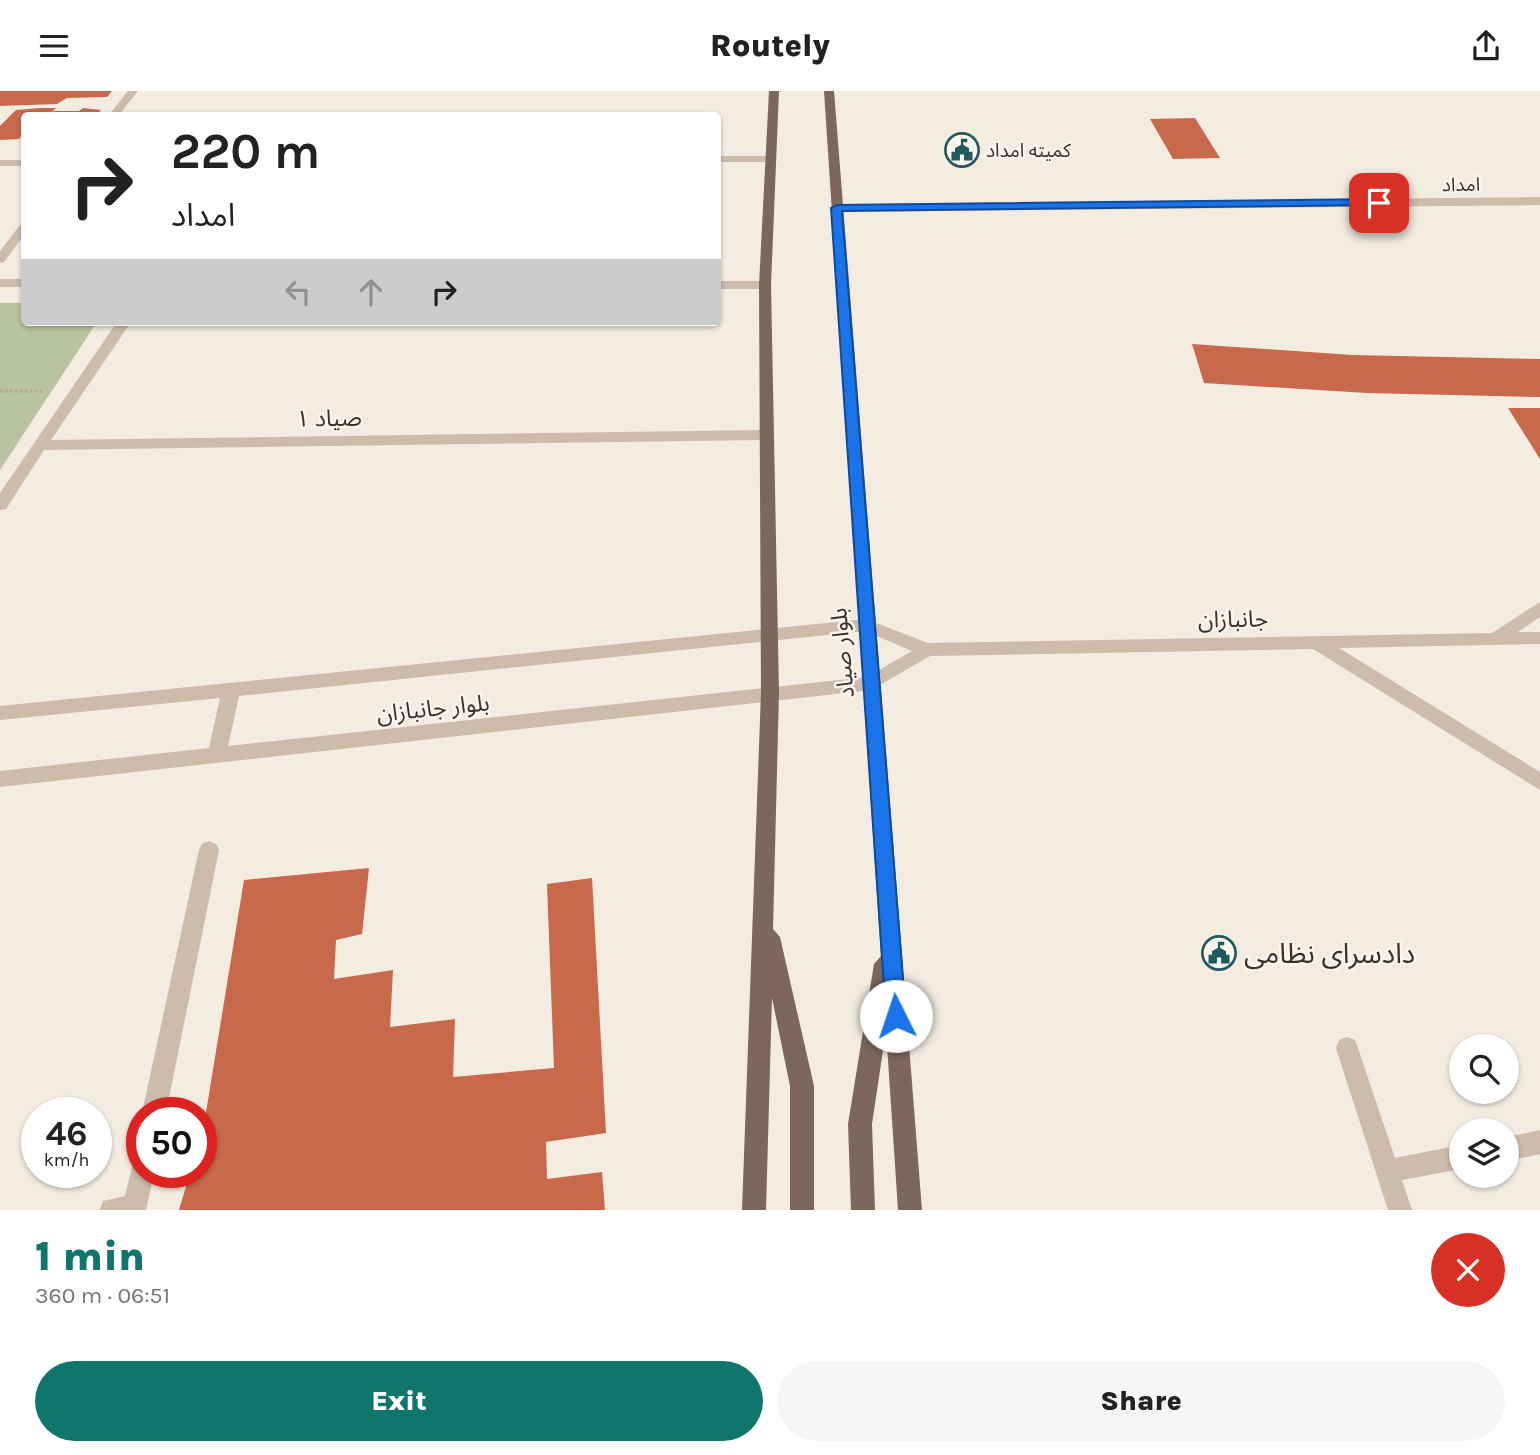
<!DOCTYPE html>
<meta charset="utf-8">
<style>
body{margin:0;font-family:Karla,"Noto Sans Arabic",sans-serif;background:#f6f6f6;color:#222;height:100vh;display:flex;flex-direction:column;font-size:26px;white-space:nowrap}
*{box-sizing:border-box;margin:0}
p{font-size:23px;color:#767676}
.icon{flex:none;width:38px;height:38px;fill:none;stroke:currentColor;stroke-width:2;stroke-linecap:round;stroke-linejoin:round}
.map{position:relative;height:1119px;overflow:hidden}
.details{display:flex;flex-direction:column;background:#fff;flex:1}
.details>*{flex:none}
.top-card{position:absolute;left:21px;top:21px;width:700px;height:214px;border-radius:7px;box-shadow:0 2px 5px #0004;background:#fff;color:#222;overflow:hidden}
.tools{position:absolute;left:1449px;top:943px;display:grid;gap:14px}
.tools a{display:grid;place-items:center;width:70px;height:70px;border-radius:50%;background:#fff;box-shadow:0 2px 5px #0004;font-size:35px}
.speed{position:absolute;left:21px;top:1006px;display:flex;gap:14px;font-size:35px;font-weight:700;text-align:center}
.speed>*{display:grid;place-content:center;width:91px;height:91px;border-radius:50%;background:#fff;box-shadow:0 2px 5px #0004;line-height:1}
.speed small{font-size:18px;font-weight:400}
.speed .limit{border:10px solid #d22;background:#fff;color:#111}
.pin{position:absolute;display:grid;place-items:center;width:60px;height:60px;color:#fff;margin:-30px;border-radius:14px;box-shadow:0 4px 10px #0006}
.me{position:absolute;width:77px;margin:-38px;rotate:356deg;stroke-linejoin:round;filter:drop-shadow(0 0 5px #0008)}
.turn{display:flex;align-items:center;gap:24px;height:147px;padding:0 35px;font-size:32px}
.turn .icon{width:91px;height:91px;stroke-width:2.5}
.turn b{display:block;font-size:49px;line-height:60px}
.lanes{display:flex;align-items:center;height:66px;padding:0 35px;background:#0003;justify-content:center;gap:35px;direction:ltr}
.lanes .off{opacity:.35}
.round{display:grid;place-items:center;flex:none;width:74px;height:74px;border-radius:37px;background:#f6f6f6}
.head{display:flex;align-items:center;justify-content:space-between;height:119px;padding:0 35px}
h1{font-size:42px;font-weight:800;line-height:52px;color:#0f766e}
.action{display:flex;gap:14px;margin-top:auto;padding:14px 35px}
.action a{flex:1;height:80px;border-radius:42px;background:#0f766e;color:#fff;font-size:28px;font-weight:800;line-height:80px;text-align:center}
.action a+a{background:#f6f6f6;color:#222}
header{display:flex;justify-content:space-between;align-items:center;height:91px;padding:0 35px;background:#fff;font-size:32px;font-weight:800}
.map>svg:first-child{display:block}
.green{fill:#b8c4a0}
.building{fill:#c8694b}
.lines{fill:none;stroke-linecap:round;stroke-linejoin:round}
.path{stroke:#b9a596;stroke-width:3.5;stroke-dasharray:2.5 2.5;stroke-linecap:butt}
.minor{fill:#cdbbac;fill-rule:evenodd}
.major{fill:#7d675c;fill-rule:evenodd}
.route{fill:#1a73e8;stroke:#114b97;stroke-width:2}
.labels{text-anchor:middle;stroke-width:5;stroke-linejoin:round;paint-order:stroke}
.far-poi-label{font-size:19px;fill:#3b302b;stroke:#fbf5ee;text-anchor:start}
.far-street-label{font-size:19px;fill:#3b302b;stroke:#fbf5ee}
.street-label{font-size:23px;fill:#3b302b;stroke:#fbf5ee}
.near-poi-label{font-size:28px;fill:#3b302b;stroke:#fbf5ee;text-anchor:start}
</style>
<header><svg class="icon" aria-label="menu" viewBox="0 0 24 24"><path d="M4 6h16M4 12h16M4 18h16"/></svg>Routely<svg class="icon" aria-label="share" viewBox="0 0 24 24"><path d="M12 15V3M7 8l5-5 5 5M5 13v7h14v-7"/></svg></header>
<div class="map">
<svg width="1540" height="1119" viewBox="0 0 1540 1119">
<rect width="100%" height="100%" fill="#f4ebe1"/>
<path class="green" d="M0,212H24V231H97L0,379Z"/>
<path class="building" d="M0,0H112L107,6L67,7L57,13L0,15Z
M40,17H56L49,24H24V41L19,48L0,49V35L16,19Z
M83,17L101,19L97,24H51L54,20H79Z
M1195,27L1220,67L1173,68L1150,28Z
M1192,253L1352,264L1540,268V306L1367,302L1204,292Z
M1508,317H1540V368Z
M369,777L362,843L336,849L334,888L393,879L390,936L455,928L453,986L554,977L547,793L592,787L606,1042L546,1051L547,1088L602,1081L605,1119H179L190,1082H201V1052L244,789Z"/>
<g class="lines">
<path class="path" d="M0,300H45"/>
<path class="minor" d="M128,0H138L119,24H109Z
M718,65H771L777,68L771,71H718Z
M0,69H24V75H0Z
M1540,106V114L837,121L831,117L837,113Z
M24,133V144L4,171L0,172V160L20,134Z
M0,188H24V196H0Z
M718,190H765L771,194L765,198H718Z
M117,231H131L51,349L766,339L773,344L766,349L44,359L6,418L0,419V402Z
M1540,511V526L1518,541H1540V553L1339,557L1540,681V699L1313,558L930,565L871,599L0,696V680L209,657L220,607L0,629V615L866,528L928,552L1492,542ZM865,540L912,560L867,586L228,655L239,605Z
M209,750L216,753L219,759L166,1022H142L199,759L202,753Z
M1347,946L1355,949L1358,957L1395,1067L1461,1054V1078L1402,1089L1412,1119H1388L1336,957L1339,949Z
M1540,1039V1063L1507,1070V1046Z
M142,1069V1082H154L146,1119H100L103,1110L125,1105L133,1072Z"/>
<path class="major" d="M769,0H779L771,194L779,601L773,838L780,846L814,995V1119H790V995L772,907L766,1119H742L761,601L759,194Z
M824,0H834L922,1119H898L886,939L872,1033L875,1119H851L848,1033L874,873L881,865Z"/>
</g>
<path class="route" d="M1379,108L1384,112L1382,114L842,120L906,925L903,932L896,935L889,932L886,925L831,117L837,114Z"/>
<defs>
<g id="civic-ring" transform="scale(1.75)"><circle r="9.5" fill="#fbf5ee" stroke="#1f5a5e" stroke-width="1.5"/><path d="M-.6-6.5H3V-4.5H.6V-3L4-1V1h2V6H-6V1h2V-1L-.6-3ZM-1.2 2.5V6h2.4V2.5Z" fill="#1f5a5e"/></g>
</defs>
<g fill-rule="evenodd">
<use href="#civic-ring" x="962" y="59"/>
<use href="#civic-ring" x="1219" y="862"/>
</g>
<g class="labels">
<g class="far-poi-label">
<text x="986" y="66">کمیته امداد</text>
</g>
<g class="far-street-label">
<text transform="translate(1461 93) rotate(-1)" y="7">امداد</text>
</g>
<g class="street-label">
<text transform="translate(329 327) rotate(-1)" y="8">صیاد ۱</text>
<text transform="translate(1233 528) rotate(-1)" y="8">جانبازان</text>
<text transform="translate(842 562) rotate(-95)" y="8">بلوار صیاد</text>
<text transform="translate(433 617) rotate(-6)" y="8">بلوار جانبازان</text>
</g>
<g class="near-poi-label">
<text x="1244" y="872">دادسرای نظامی</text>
</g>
</g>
</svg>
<div class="tools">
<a><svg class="icon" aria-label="search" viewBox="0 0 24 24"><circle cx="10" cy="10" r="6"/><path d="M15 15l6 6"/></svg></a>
<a><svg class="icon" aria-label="layers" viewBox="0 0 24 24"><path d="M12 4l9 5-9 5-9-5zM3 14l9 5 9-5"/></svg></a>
</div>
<div class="speed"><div>46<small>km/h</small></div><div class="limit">50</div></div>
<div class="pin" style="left:1379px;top:112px;background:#d93025"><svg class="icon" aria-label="arrive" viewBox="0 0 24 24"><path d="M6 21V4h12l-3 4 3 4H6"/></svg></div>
<svg class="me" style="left:896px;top:925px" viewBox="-20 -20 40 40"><circle r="19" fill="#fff"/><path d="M0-13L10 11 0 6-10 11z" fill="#1a73e8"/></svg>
<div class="top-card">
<div class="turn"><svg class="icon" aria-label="right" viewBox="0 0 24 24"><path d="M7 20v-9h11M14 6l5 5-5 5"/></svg><div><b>220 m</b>امداد</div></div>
<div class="lanes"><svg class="icon off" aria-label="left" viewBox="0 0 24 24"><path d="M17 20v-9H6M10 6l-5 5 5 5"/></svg><svg class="icon off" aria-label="ahead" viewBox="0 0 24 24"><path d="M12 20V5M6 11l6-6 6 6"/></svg><svg class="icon" aria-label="right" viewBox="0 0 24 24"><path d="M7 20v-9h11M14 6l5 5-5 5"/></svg></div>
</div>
</div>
<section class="details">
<div class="head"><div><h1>1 min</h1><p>360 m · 06:51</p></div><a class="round" style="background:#d93025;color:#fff"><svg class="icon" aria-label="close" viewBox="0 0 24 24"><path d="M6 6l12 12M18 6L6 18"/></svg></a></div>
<div class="action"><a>Exit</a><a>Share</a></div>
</section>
